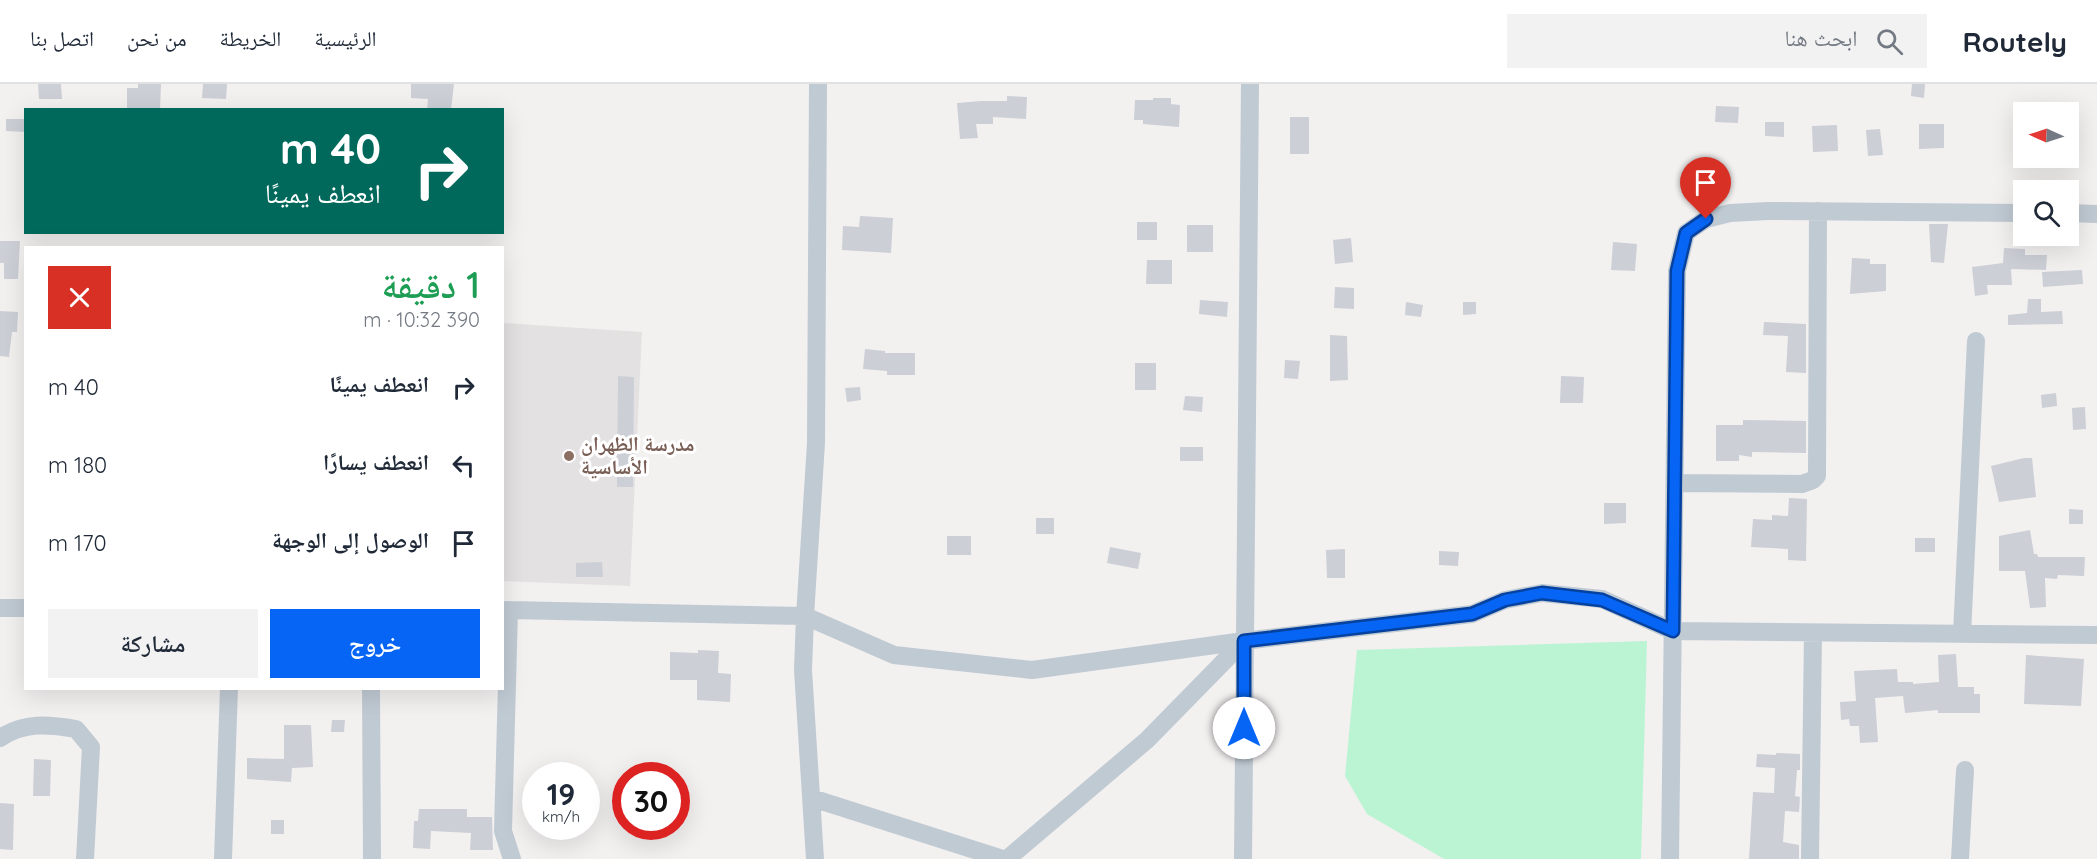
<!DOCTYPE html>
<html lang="ar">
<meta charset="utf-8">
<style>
body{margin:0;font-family:Quicksand,"Noto Naskh Arabic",sans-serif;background:#f2f2f3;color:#1f2937;direction:rtl;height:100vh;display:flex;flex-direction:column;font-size:22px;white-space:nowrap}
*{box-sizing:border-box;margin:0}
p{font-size:20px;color:#747a83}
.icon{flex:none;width:33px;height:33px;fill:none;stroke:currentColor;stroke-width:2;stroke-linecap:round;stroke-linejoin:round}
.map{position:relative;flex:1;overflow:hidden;direction:ltr}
.details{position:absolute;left:24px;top:162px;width:480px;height:444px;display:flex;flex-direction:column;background:#fff;border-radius:0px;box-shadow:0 6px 24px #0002;direction:rtl}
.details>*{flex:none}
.banner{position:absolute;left:24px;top:24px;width:480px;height:126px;border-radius:0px;box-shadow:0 6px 24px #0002;direction:rtl;background:#00695c;color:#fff;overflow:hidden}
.needle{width:39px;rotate:273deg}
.controls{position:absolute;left:2013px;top:18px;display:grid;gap:12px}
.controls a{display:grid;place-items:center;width:66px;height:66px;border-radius:0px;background:#fff;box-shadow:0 6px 24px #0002;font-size:30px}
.speed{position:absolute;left:522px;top:678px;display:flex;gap:12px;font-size:30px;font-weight:700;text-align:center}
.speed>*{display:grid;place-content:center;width:78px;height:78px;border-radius:50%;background:#fff;box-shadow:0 6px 24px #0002;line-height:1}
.speed small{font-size:15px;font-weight:400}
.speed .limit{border:9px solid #d22;background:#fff;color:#111}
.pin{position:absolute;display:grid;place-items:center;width:51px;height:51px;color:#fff;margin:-62px -26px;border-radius:50% 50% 50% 0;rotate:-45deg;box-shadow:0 0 6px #0007}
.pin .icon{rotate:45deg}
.me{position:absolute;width:66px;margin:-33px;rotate:0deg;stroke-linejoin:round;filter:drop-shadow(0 0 4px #0008)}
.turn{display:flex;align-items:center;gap:21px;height:126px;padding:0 24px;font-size:27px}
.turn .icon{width:78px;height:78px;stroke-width:2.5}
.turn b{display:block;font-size:42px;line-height:51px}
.round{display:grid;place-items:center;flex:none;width:63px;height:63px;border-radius:0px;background:#f2f2f3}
.summary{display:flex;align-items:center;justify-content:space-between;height:102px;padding:0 24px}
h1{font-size:36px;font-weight:600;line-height:45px;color:#1e9e55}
.primary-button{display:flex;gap:12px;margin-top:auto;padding:12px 24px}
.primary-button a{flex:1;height:69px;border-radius:0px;background:#0765f6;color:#fff;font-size:24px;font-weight:600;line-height:69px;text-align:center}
.primary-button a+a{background:#f2f2f3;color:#1f2937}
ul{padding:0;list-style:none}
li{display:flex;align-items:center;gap:18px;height:78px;padding:0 24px}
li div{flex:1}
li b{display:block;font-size:22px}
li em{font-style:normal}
header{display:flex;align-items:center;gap:36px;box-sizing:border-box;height:84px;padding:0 30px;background:#fff;border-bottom:2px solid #e0e1e3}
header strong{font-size:28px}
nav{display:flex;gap:33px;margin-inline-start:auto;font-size:21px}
.search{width:420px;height:54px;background:#f2f2f3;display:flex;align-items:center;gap:15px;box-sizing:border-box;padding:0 21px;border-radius:0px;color:#747a83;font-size:22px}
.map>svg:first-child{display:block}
.education{fill:#e4e1e2}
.green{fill:#bbf4d3}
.building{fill:#cccfd6}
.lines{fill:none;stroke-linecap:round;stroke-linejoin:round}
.minor{stroke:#c0cad3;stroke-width:18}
.route-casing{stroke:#0542a0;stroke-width:15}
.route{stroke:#0765f6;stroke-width:10}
.education-dot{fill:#8d6e63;stroke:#fff;stroke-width:2}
.labels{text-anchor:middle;stroke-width:6;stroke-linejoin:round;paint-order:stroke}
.education-label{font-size:20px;font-weight:bold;fill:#785e54;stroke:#fff;text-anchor:start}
</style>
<header>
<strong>Routely</strong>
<div class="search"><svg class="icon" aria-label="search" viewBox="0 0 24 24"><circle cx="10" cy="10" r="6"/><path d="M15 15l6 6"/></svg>ابحث هنا</div>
<nav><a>الرئيسية</a><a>الخريطة</a><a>من نحن</a><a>اتصل بنا</a></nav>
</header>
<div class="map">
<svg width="2097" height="775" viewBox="0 0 2097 775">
<rect width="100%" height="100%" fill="#f3f0f0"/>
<path class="education" d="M503,239L642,248L630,502L503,497Z"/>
<path class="green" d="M1647,557L1641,775H1444L1367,730L1345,692L1357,566Z"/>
<path class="building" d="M38,0H61L62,15H39Z
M138,0H161L160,26H127V4H138Z
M203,0H227L226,15L202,14Z
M411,0H454L451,26H427L428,15L411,14Z
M1912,0H1925L1924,14L1911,12Z
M1007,12L1027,13L1026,35L993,33V40H976L978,54L960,55L957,19L981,17H1007Z
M1153,14H1171V20L1180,21L1179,43L1143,40V36H1134L1135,16H1153Z
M1716,22L1739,23L1738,39L1715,38Z
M1290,33H1309V70H1290Z
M6,35H26V48L6,47Z
M1765,38H1784V53L1765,52Z
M1919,40H1944V64L1919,65Z
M1837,41L1838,67L1813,68L1812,42Z
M1880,45L1883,71L1868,72L1866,46Z
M860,132L893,134L891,169L842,166L843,142L859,143Z
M1137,138H1157V156H1137Z
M1929,140H1948L1944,179L1931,178Z
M1187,141H1213V168H1187Z
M1351,154L1353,178L1335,180L1333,156Z
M0,157H20L18,195H4V179H0Z
M1613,158L1637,160L1635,187L1611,186Z
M2004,164L2025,165V171H2047L2046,186L2011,185L2012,201H1987L1988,210L1975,212L1972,183L2003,179Z
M1852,174L1870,175V180H1886V207L1850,210Z
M1147,176H1172V200H1146Z
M2082,186L2083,200L2043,203L2042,188Z
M1335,203L1354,204V225L1334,224Z
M2028,215H2041V228L2062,227L2063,240L2008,241V231L2027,229Z
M1200,216L1228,218L1227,233L1199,230Z
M1406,218L1423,221L1421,233L1405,231Z
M1463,218H1476V230L1463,231Z
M0,227L18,228L17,248H12L9,273L0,272Z
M1764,238L1806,240V289L1786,288L1788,252L1763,251Z
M1330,251L1347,252L1348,296L1330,297Z
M865,265L885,267V269H915V291H887V287L863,285Z
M1285,276L1300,277L1298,295L1284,294Z
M1135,279H1156V306H1135Z
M618,292L634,293L633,403H617Z
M1561,292L1584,293L1583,319H1560Z
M860,303L861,316L847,318L845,304Z
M2056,309L2057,322L2042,324L2041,311Z
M1185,312L1203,313L1202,328L1183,326Z
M2085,323L2086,345L2073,346L2072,324Z
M1743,336L1806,337V369L1752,368V373L1739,371V377H1716V341H1743Z
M1180,363H1203V377H1180Z
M2024,374H2032L2036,413L1999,418L1991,382Z
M1789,414L1807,415L1806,477L1788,476V465L1751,463L1753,435L1772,436V431L1788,432Z
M1604,419H1626V439L1604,440Z
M2069,425L2083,426V440H2069Z
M1036,434H1054V450H1036Z
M2030,446L2034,470H2037L2038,473H2085L2084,492L2058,491L2057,495L2045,494L2046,523L2030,524L2025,487H1999V452Z
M947,452H971V471H947Z
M1915,454H1935V468H1915Z
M1110,463L1141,469L1138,485L1107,479Z
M1345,465V494H1327L1326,466Z
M1439,467L1459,468L1458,482L1439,481Z
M602,478L603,493H576V479Z
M698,566L719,567L718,589L731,590L730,618L697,616V596H670V568L698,569Z
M1956,570L1958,603H1974V610H1980V629H1938V626L1905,629L1903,612L1875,614L1878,658L1860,659L1859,642H1850L1849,635L1841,636L1840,618L1856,617L1854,587L1897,585L1898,598H1913V600L1939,598L1938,571Z
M2026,571L2084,575L2081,622L2024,620Z
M332,636H345L344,648H331Z
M284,641H311L313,683L292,684L291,698L247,695V674L284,675Z
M1776,669L1800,670V686H1797L1795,712L1800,713L1799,728L1785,727L1783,758L1799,761V775H1749L1753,708L1774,709L1775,684L1756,683L1757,670L1776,671Z
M34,675L51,676L50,712H33Z
M0,719L14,720L13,766L0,765Z
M419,725H467V733H492L493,766H470L471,749L431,747L430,765L413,764L414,737H418Z
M271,736H284V750H271Z"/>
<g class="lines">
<path class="minor" d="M2068,129L2097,130
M1675,399L1802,400L1813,396L1817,392L1818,127
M0,524H26
M502,526L805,532L816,359L818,0
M509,526L503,747L512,775
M1962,550L1976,257
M371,604L372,775
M0,654C24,638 48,640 76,645L91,663L85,775
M812,714L1003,775
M223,775L229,604
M815,775L803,586L805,532L894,571L1032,586L1244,557L1472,530L1505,516L1542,509L1602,515L1673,547L2097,551
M1007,775L1147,656L1244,557
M1243,775L1250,0
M1670,775L1677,187L1686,149L1706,135L1730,129L1768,127L2024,129
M1810,775L1813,549
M1960,775L1965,686"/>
</g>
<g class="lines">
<g class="route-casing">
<path id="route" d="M1244,644V557L1472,530L1505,516L1542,509L1602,516L1673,547L1677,187L1686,149L1706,135"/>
</g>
<use href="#route" class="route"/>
</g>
<circle class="education-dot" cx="569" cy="372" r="6"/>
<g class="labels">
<g class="education-label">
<text x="581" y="367">مدرسة الظهران<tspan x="581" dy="23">الأساسية</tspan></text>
</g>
</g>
</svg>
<div class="controls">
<a><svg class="needle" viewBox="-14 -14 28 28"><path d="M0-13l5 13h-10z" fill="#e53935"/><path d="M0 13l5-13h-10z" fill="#747a83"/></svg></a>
<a><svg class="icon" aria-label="search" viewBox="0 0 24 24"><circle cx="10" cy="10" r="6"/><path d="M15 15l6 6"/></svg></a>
</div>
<div class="speed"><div>19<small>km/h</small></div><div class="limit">30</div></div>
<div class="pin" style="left:1706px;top:135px;background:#d93025"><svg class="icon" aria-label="arrive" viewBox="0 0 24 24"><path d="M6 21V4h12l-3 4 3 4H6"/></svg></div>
<svg class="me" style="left:1244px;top:644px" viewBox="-20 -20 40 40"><circle r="19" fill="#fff"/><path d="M0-13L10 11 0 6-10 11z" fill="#0765f6"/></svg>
<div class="banner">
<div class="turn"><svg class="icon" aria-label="right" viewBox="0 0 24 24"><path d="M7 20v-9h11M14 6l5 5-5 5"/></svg><div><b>40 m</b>انعطف يمينًا</div></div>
</div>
<section class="details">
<div class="summary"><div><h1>1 دقيقة</h1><p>390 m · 10:32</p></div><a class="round" style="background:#d93025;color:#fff"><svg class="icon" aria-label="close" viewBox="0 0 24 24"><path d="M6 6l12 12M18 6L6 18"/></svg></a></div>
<ul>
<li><svg class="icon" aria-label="right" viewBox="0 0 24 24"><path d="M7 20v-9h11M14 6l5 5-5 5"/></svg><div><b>انعطف يمينًا</b></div><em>40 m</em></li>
<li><svg class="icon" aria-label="left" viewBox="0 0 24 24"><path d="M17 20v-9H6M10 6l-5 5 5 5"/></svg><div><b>انعطف يسارًا</b></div><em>180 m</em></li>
<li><svg class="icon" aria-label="arrive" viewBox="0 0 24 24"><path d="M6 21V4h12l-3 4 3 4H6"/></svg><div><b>الوصول إلى الوجهة</b></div><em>170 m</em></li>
</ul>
<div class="primary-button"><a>خروج</a><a>مشاركة</a></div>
</section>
</div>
